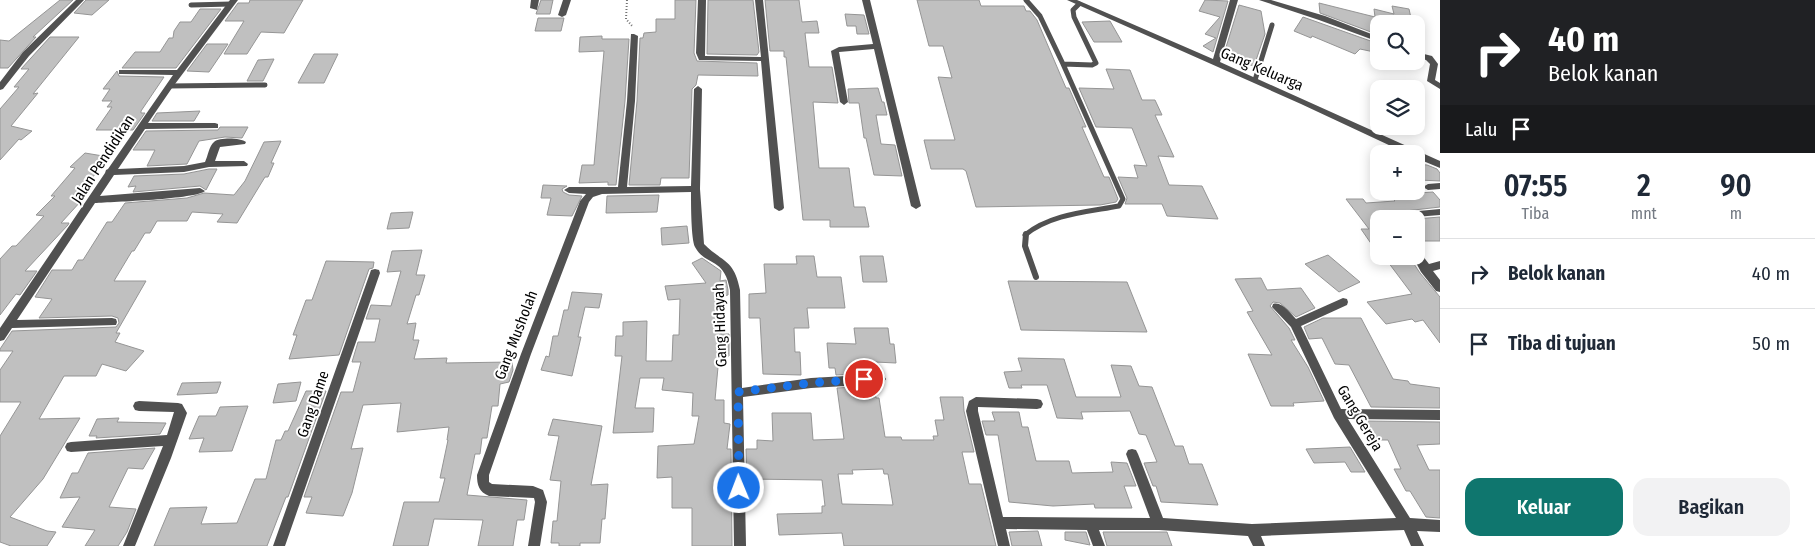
<!DOCTYPE html>
<html lang="id">
<meta charset="utf-8">
<style>
body{margin:0;font-family:"Fira Sans Condensed",sans-serif;background:#f2f2f3;color:#1f2937;height:100vh;display:flex;flex-direction:column;font-size:19px;white-space:nowrap}
*{box-sizing:border-box;margin:0}
p{font-size:16px;color:#747a83}
.icon{flex:none;width:28px;height:28px;fill:none;stroke:currentColor;stroke-width:2;stroke-linecap:round;stroke-linejoin:round}
.map{position:relative;flex:1;overflow:hidden}
.panel{display:flex;flex-direction:column;background:#fff;width:375px}
.panel>*{flex:none}
.banner{background:#202124;color:#fff;overflow:hidden}
.tools{position:absolute;left:1370px;top:15px;display:grid;gap:10px}
.tools a{display:grid;place-items:center;width:55px;height:55px;border-radius:10px;background:#fff;box-shadow:0 2px 12px #0003;font-size:25px}
.pin{position:absolute;display:grid;place-items:center;width:42px;height:42px;color:#fff;margin:-21px;border:2px solid #fff;border-radius:50%;box-shadow:0 1px 5px #0007}
.me{position:absolute;width:55px;margin:-28px;rotate:359deg;stroke-linejoin:round;filter:drop-shadow(0 0 4px #0008)}
.turn{display:flex;align-items:center;gap:18px;height:105px;padding:0 25px;font-size:22px}
.turn .icon{width:65px;height:65px;stroke-width:2.5}
.turn b{display:block;font-size:35px;line-height:42px}
.then{display:flex;align-items:center;height:48px;padding:0 25px;background:#0003;gap:10px;font-size:19px}
.eta{display:flex;justify-content:space-evenly;align-items:center;height:85px;text-align:center}
.eta b{font-size:30px;font-weight:600;line-height:35px}
.primary-button{display:flex;gap:10px;margin-top:auto;padding:10px 25px}
.primary-button a{flex:1;height:58px;border-radius:15px;background:#0f766e;color:#fff;font-size:20px;font-weight:600;line-height:58px;text-align:center}
.primary-button a+a{background:#f2f2f3;color:#1f2937}
ul{padding:0;list-style:none}
li{display:flex;align-items:center;gap:15px;height:70px;padding:0 25px;border-top:1px solid #e0e1e3}
li div{flex:1}
li b{display:block;font-size:19px}
li em{font-style:normal}
main{display:flex;flex:1;min-height:0}
.map>svg:first-child{display:block}
.building{fill:#c0c0c0;stroke:#959595;fill-rule:evenodd}
.lines{fill:none;stroke-linecap:round;stroke-linejoin:round}
.path{stroke:#737373;stroke-width:2;stroke-dasharray:1 2;stroke-linecap:butt}
.lane-far1{stroke:#515151;stroke-width:5}
.lane{stroke:#515151;stroke-width:6}
.street{fill:#515151;fill-rule:evenodd}
.route{stroke:#1a73e8;stroke-width:9;stroke-dasharray:0 16.2}
.labels{text-anchor:middle;stroke-width:4;stroke-linejoin:round;paint-order:stroke}
.street-label{font-size:15px;fill:#000;stroke:#fff}
</style>
<main>
<div class="map">
<svg width="1440" height="546" viewBox="0 0 1440 546">
<rect width="100%" height="100%" fill="#fff"/>
<path class="building" d="M60,0H73L33,37H36L8,68H0V40L9,41Z
M86,0H109L92,15L74,13Z
M250,0H303L284,33L261,32L247,54H224L244,21H225L238,3H249Z
M541,0H553L550,14H536Z
M675,0H696L694,53L697,61L757,63L758,76L698,75L696,85L692,89L689,178H661L660,185H629L637,101L640,38H643L644,33L656,32V19H675Z
M708,0H753L759,52L757,55L707,54Z
M765,0H799L802,22L817,21L819,33H805L809,67H832L838,103L813,102L819,168H849L854,207H865L869,227H830V220H803L786,57H784V51H770Z
M917,0H979L981,6H1024L1026,11H1030L1037,20L1066,88H1069L1086,127H1082L1104,177H1109L1118,199L1116,202L1100,205L976,207L966,171L963,169H931L924,140H955L938,77L952,78L943,46H929Z
M1205,0L1228,1L1213,52L1203,46L1216,38L1205,34L1220,17L1199,11Z
M1319,3L1375,17L1374,9L1394,14L1392,6L1409,9L1411,18L1416,19L1415,24H1379V35L1320,13Z
M1239,5L1261,11L1265,34L1254,66L1223,57Z
M200,9H221L176,68H122L135,52H160L169,38H173L174,31L180,22H191Z
M845,14L864,15L869,34H857L856,26H847Z
M1303,17L1379,44V53L1360,49L1355,54L1312,36L1311,38L1294,31Z
M538,18H564L561,31H535Z
M1110,21L1122,42H1094L1082,22Z
M602,36V39H629L625,101L616,185H608V182L579,183L582,165H594L604,51L579,52L580,37Z
M50,37H79L33,94L38,93L11,126L32,131L21,140L19,139L0,160V109L19,87H14L29,69H21Z
M207,44H228L209,72L187,71Z
M314,54H338L324,83H298Z
M274,59L263,81H247L258,60Z
M1106,69L1130,70L1142,100H1155L1162,115H1155L1174,157L1158,156L1169,185L1202,186L1218,219L1167,216L1162,204H1125L1127,198L1118,177L1138,178L1134,165L1147,166L1132,128L1096,127L1079,88L1114,89Z
M117,71L119,76L164,77L141,111V113H145L133,130H96L112,107H107L112,101H102L110,89H103Z
M878,88L882,102H884L887,115H876L881,144L895,145L902,176L874,175L866,138H864L859,103H849L848,89Z
M200,111L194,121H152L157,113Z
M220,127H248L242,138L225,137L199,141L187,164L147,166L155,150H133L146,131L218,130Z
M281,141L271,163H274L268,177H265L237,223L217,222L223,214L192,212L187,221H157L150,233H145L134,251H132L114,281H146L116,333H120L115,342L144,351L126,371L102,364L96,376H64L39,419L80,418L43,479L10,517L47,531L56,532L47,546H11L0,542V436L21,402H0V370L13,351H0V349L12,331L116,327L119,323L118,318L112,316L39,318L52,299L35,297L52,270H72L78,260H83L107,222H112L125,203L187,198L204,193L234,195L245,181L264,142Z
M85,153L109,157L74,200L81,201L61,223H69L68,225L25,271H37L20,295L16,294L0,315V259L12,246H16L44,216L36,215L55,196H51L75,168L70,167Z
M1416,164L1427,165L1437,169L1440,173V181L1419,180L1416,175Z
M209,169H217L206,190L200,186L133,192L136,186L128,187L134,176L184,174Z
M543,185L567,186L562,189L563,192L569,195L582,196L572,216L547,215L551,198H541Z
M1433,192L1440,200V207L1379,214V255L1361,229H1369L1346,199H1363L1366,203L1395,201L1389,195Z
M659,195L657,212L606,213L607,196Z
M413,212L409,228L387,229L391,213Z
M1440,217V241H1423L1416,233V219Z
M687,226L689,243L662,245L661,228Z
M422,250L416,275H425L419,295H416L407,324L416,323L413,340H419L414,359L447,358L446,363L512,362L513,370L509,382L500,384L498,406H492L487,438H482L480,454H475L467,495L527,500L524,520H517L513,546H478L483,520L434,519L428,546H393L404,502H439L445,478H440L448,440H447L449,427L397,432L401,403L363,405L351,449L363,448L352,493L343,516L306,513L312,497H304L341,392H353L361,362H352L358,342H375L380,319H366L371,305L391,306L401,271L387,272L392,251Z
M1328,255L1360,282L1339,292L1305,264Z
M796,256H814L817,277H841L845,308H807L809,328H794L795,352H800L801,375L763,374L760,318H749V294L766,293L764,264H797Z
M860,256H883L887,282H863Z
M702,258L721,271L720,281L726,280L728,290V295L723,296L721,334H729V356H719L715,400H724V423L730,424L727,449H731L732,546H692V508H672V477L657,478L658,446L694,444L699,416H692L693,393L662,390L664,378H640L635,408H654L653,432L613,433L622,356H615L616,336H623V322L647,321L646,361H672L673,335H679L680,299L668,300L665,286L706,283L692,263Z
M1385,258H1410L1420,273L1440,297V343L1423,320L1415,322L1412,319L1386,324L1367,302L1412,294Z
M326,261L374,262L373,268L369,269L339,355L289,359L297,335H293L306,300H312Z
M1261,278L1267,290L1301,288L1315,308L1296,317L1280,303L1273,302L1270,306L1289,328L1295,340H1291L1308,367L1324,401L1293,403L1294,406H1271L1248,354L1272,355L1247,312L1253,311L1235,279Z
M1008,281L1127,282L1147,332L1021,330Z
M572,292L602,294L599,308L585,307L578,337H581L572,376L541,370L546,356L549,357L553,336H558L564,310H568Z
M1323,318H1361L1393,379L1408,381L1410,384L1440,388V408L1371,407L1349,365L1335,364L1322,338L1309,339L1304,327Z
M854,328H888L890,344H894L896,363L875,362V366H871L872,373L836,375L835,368H829L827,343L856,344Z
M1018,358L1064,359L1076,397H1121L1111,365L1131,366L1139,386L1152,387L1175,446H1183L1189,464H1202L1218,505L1161,502L1156,486H1153L1144,463L1157,462L1146,435L1139,434L1130,411L1081,412L1083,419L1057,418L1047,385H1021L1022,388H1009L1004,372L1022,371Z
M221,382L217,393L177,395L182,383Z
M301,382L296,401L273,403L278,384Z
M874,386L876,398H879L885,437H901L902,440H934L933,436H938L935,420H944L940,397H963L964,411L974,452H962L969,484H981L996,546H844L842,533L779,535L777,514L822,513V506H825L822,480L747,479L746,449H757V440L773,441L772,413H811L813,440L844,439L837,388ZM883,469L884,474H888L893,505L842,504L838,474H853L852,470Z
M306,391H326L288,497H286L267,546H154L170,508L207,507L201,524L237,523L255,479H266L276,440H281L285,431H288Z
M248,406L232,451L199,452L204,438L189,439L199,416H216L220,407Z
M992,412H1019L1022,427H1028L1036,461H1069L1072,473L1113,472L1111,462L1127,463L1136,486H1124L1132,508H1095L1094,504L1053,506L1009,502L998,435H986L982,421H995Z
M119,418L117,422L166,423L160,434L96,438L97,436H89L97,419Z
M553,419L602,426L591,485L608,484L605,519H602L600,543H580V546H559V543H551L553,521H557L561,481L550,480L559,436L548,435Z
M1366,421L1440,422V444L1417,445L1429,470H1440V518L1426,517L1410,491H1406L1394,469H1401L1388,440H1376Z
M1350,447L1365,472H1351L1345,462L1314,463L1306,449Z
M155,448L143,469L128,468L109,507L136,509L127,532L118,546H85L95,530L62,527L80,497L60,498L72,473H78L88,453Z
M1038,531L1042,546H1012L1009,532Z
M1065,532H1086L1090,545L1065,540Z
M1103,532H1167L1172,546H1107Z"/>
<g class="lines">
<path class="path" d="M627,0L626,19L633,27"/>
<path class="lane-far1" d="M1026,0L1040,16L1063,64
M191,5L231,4
M1255,80L1272,25
M169,86L265,85
M1025,235C1051,214 1087,212 1119,206L1123,199L1063,64L1092,65L1096,63L1074,17L1073,10L1079,4"/>
<path class="lane" d="M1026,234L1025,246L1036,277"/>
<path class="street" d="M76,0H84L29,56L3,89L0,90V82L23,52Z
M230,0H238L172,88L148,123H215L218,124V128L145,129L118,169L184,166L205,162C208,156 209,146 214,142C220,137 241,138 246,142L245,144L220,147L215,161H244L248,164L247,166L209,167L184,172L114,175L100,196L200,188L205,191C197,199 112,202 95,203L17,320L112,318L116,319L117,322L116,325L12,328L4,340L0,341V328L105,173L106,170L108,169L173,75L122,74H119V70H177Z
M531,0H539L537,10L530,8Z
M563,0H571L566,15L562,17L558,15Z
M698,0H706L705,56L761,57L755,0H763L784,208L782,210L779,211L774,208L761,61L699,60L696,53Z
M862,0H870L921,206L916,209L911,206L874,49L839,52L848,102L844,105L840,102L831,51L839,47L873,44Z
M1067,0H1077L1213,59L1230,0H1238L1220,62L1440,161V168L1416,158V154H1408L1301,104Z
M1259,0H1271L1325,16L1379,37V42L1319,20Z
M631,34H634L638,36L635,101L627,187L691,186L694,89L698,86L702,89L700,189L704,244C723,263 734,259 740,290L742,388L811,378L880,374L884,376L886,379L884,382L880,384L811,388L743,397L746,546H734L730,290C724,256 706,267 695,247C691,239 691,203 691,192L602,194L593,197L589,202L531,354L489,475V482L492,484L533,486L543,490L547,502L540,546H528L535,502L534,498L489,496C479,492 477,485 477,475L521,354L580,201L586,194L569,193L564,190L569,187H618L627,101Z
M1416,52L1432,56L1438,64L1435,80L1440,83V89L1427,81L1430,64L1426,60L1416,57Z
M1440,183V189L1428,190L1423,187L1428,184Z
M1440,209V215L1390,219L1394,214L1397,213Z
M1416,250L1419,251L1429,264L1440,261V269L1433,271L1440,280V292L1436,291L1421,272L1413,257L1416,256Z
M375,269L379,270L380,273L285,546H273L370,273L371,270Z
M1343,298L1347,299L1348,302L1347,305L1301,326L1341,409L1440,410V420L1348,419L1410,518L1440,520V532L1417,531L1424,546H1411L1404,530L1261,536L1265,546H1253L1248,536L1159,530H1099L1105,546H1093L1087,530L1006,529L1010,546H998L966,411L969,401L976,397L1037,399L1041,400L1043,404L1041,408L1037,409L978,407V411L1003,517L1150,518L1126,454L1128,450L1132,449L1136,450L1138,454L1163,518L1252,524L1396,518L1334,418L1291,327L1272,307L1273,304C1282,301 1290,313 1296,319Z
M139,401L178,403L182,404L187,413L171,458L135,546H123L163,446L71,452L67,451L65,447L67,443L71,442L167,435L174,412L139,411L135,410L133,406L135,402Z"/>
</g>
<g class="lines">
<path class="route" d="M739,488L738,392L811,383L864,379"/>
</g>
<g class="labels">
<g class="street-label">
<text transform="translate(1262 69) rotate(23)" y="5">Gang Keluarga</text>
<text transform="translate(103 159) rotate(-57)" y="5">Jalan Pendidikan</text>
<text transform="translate(720 325) rotate(-92)" y="5">Gang Hidayah</text>
<text transform="translate(516 335) rotate(-69)" y="5">Gang Musholah</text>
<text transform="translate(313 404) rotate(-71)" y="5">Gang Dame</text>
<text transform="translate(1360 418) rotate(59)" y="5">Gang Gereja</text>
</g>
</g>
</svg>
<div class="tools">
<a><svg class="icon" aria-label="search" viewBox="0 0 24 24"><circle cx="10" cy="10" r="6"/><path d="M15 15l6 6"/></svg></a>
<a><svg class="icon" aria-label="layers" viewBox="0 0 24 24"><path d="M12 4l9 5-9 5-9-5zM3 14l9 5 9-5"/></svg></a>
<a>+</a>
<a>−</a>
</div>
<div class="pin" style="left:864px;top:379px;background:#d93025"><svg class="icon" aria-label="arrive" viewBox="0 0 24 24"><path d="M6 21V4h12l-3 4 3 4H6"/></svg></div>
<svg class="me" style="left:739px;top:488px" viewBox="-20 -20 40 40"><circle r="17" fill="#1a73e8" stroke="#fff" stroke-width="3"/><path d="M0-11L8 9 0 5-8 9z" fill="#fff"/></svg>
</div>
<section class="panel">
<div class="banner">
<div class="turn"><svg class="icon" aria-label="right" viewBox="0 0 24 24"><path d="M7 20v-9h11M14 6l5 5-5 5"/></svg><div><b>40 m</b>Belok kanan</div></div>
<div class="then">Lalu<svg class="icon" aria-label="arrive" viewBox="0 0 24 24"><path d="M6 21V4h12l-3 4 3 4H6"/></svg></div>
</div>
<div class="eta">
<div><b>07:55</b><p>Tiba</p></div>
<div><b>2</b><p>mnt</p></div>
<div><b>90</b><p>m</p></div>
</div>
<ul>
<li><svg class="icon" aria-label="right" viewBox="0 0 24 24"><path d="M7 20v-9h11M14 6l5 5-5 5"/></svg><div><b>Belok kanan</b></div><em>40 m</em></li>
<li><svg class="icon" aria-label="arrive" viewBox="0 0 24 24"><path d="M6 21V4h12l-3 4 3 4H6"/></svg><div><b>Tiba di tujuan</b></div><em>50 m</em></li>
</ul>
<div class="primary-button"><a>Keluar</a><a>Bagikan</a></div>
</section>
</main>
